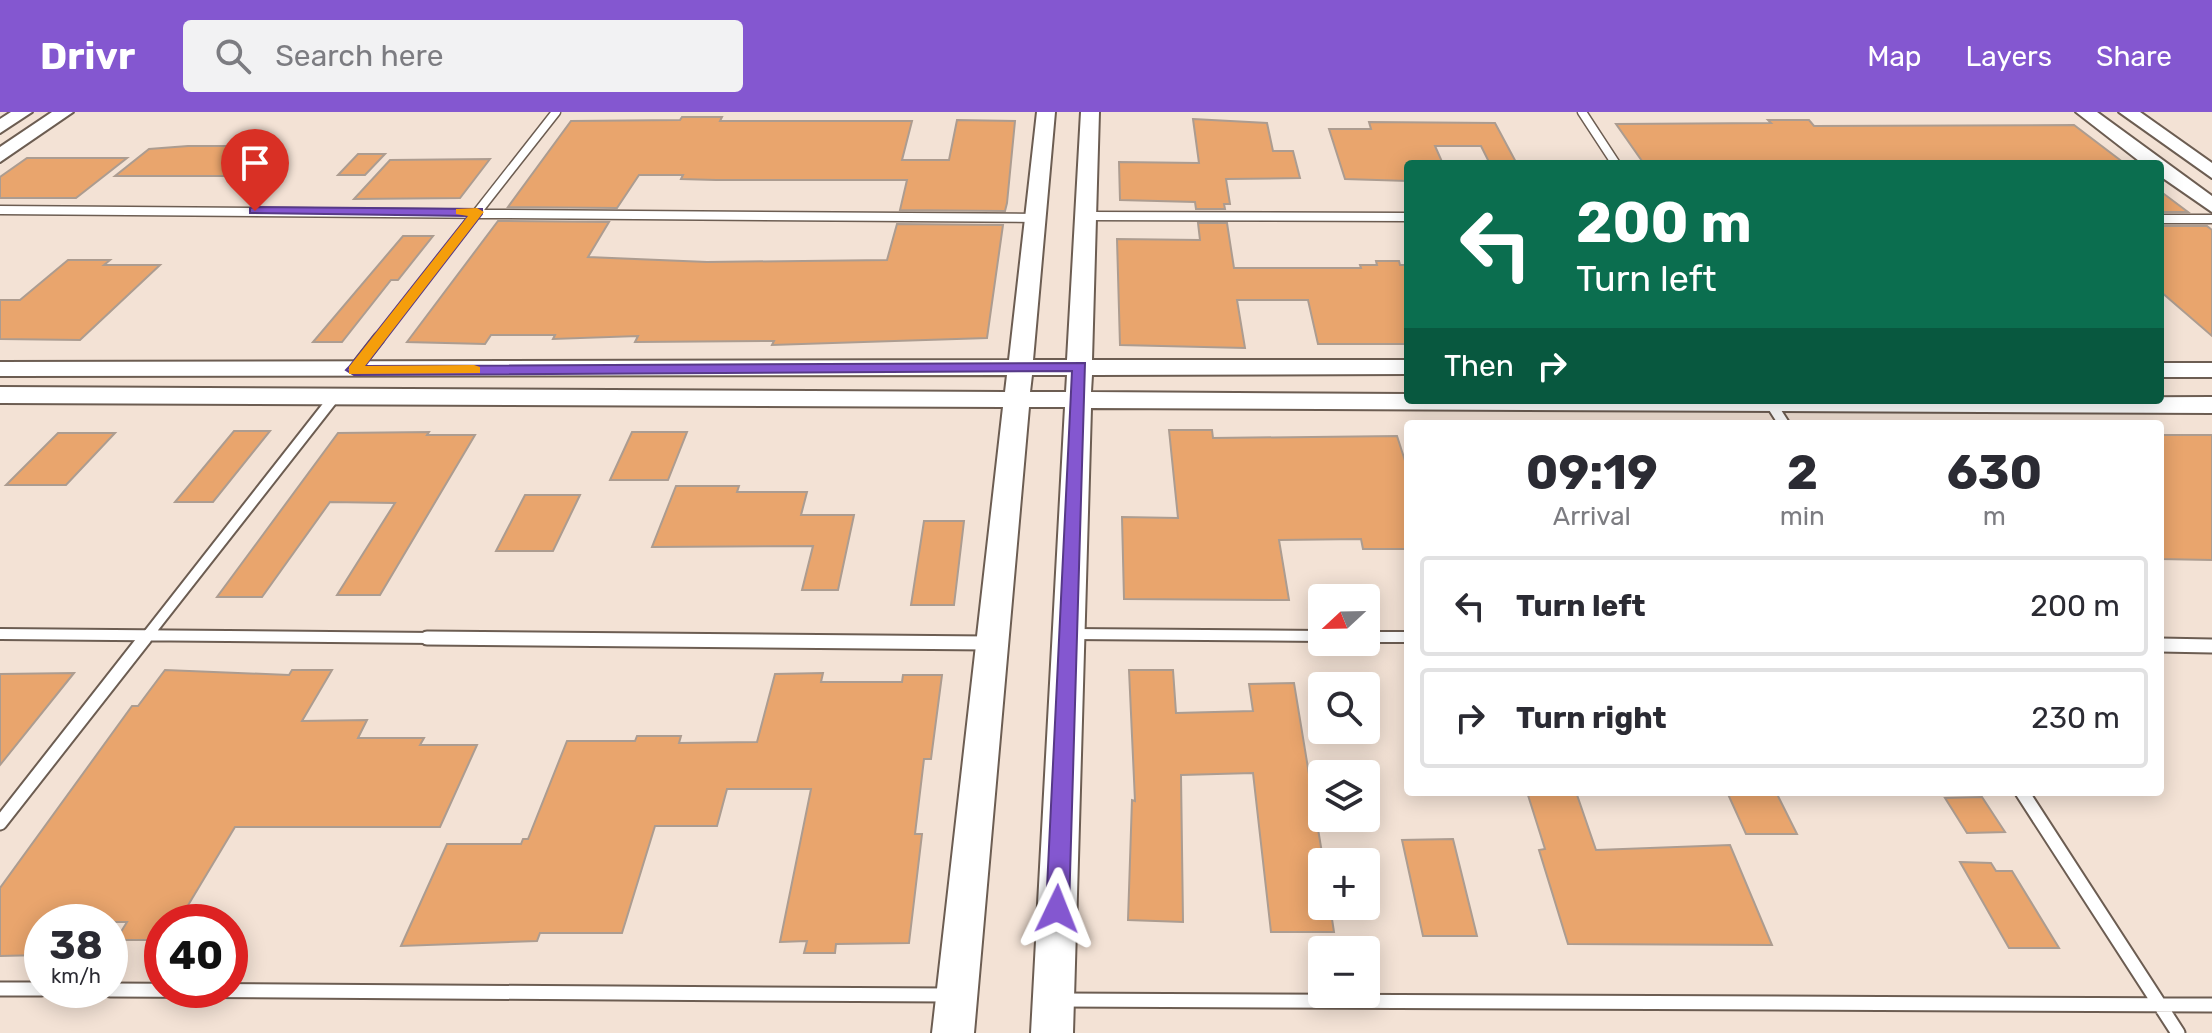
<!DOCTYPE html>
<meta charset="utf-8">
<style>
body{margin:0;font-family:Rubik,sans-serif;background:#f2f2f3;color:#2b2b33;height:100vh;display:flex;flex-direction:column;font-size:30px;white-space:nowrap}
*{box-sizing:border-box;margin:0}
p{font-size:26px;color:#7c7c81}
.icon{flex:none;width:44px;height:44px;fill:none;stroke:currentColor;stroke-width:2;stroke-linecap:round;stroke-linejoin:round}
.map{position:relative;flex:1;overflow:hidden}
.panel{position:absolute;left:1404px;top:308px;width:760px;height:376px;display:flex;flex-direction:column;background:#fff;border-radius:8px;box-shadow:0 4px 20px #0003}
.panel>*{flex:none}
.hud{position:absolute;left:1404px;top:48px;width:760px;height:244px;border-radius:8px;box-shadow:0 4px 20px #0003;background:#0b6e4f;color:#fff;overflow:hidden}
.needle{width:52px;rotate:248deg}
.controls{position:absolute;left:1308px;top:472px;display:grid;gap:16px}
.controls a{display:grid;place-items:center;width:72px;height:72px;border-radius:8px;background:#fff;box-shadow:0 4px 20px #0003;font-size:40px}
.speed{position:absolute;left:24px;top:792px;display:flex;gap:16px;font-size:40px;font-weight:700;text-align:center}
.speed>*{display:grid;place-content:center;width:104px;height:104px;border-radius:50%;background:#fff;box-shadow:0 4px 20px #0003;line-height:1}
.speed small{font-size:20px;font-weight:400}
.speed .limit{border:12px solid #d22;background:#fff;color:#111}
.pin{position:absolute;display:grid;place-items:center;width:68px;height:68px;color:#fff;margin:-82px -34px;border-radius:50% 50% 50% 0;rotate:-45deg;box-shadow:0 0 8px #0007}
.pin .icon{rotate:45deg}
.me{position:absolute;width:88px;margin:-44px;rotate:2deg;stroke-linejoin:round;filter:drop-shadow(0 0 6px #0008)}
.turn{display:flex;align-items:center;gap:28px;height:168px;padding:0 40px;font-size:36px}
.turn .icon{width:104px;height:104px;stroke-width:2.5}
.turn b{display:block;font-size:56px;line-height:68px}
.then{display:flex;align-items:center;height:76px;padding:0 40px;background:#0003;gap:16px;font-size:30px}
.eta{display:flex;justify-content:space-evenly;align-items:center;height:136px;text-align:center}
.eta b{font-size:48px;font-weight:700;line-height:56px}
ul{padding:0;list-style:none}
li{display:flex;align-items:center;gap:24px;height:100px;margin:0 16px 12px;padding:0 24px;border:4px solid #e1e1e2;border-radius:8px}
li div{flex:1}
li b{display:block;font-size:30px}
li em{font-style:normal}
header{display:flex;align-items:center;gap:48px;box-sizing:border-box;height:112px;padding:0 40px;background:#8457d0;color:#fff}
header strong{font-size:38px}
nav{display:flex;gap:44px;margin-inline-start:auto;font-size:28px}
.search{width:560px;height:72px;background:#f2f2f3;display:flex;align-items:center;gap:20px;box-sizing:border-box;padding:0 28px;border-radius:8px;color:#7c7c81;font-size:30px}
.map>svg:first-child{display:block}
.building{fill:#e9a56d;stroke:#ac9c90;stroke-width:2}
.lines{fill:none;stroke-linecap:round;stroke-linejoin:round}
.lane-far2-casing{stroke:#6c5d52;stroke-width:11}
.lane-far1-casing{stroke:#6c5d52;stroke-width:14}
.lane-casing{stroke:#6c5d52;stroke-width:17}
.secondary-casing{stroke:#6c5d52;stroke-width:4}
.lane-far2{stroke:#fff;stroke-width:8}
.lane-far1{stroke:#fff;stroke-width:10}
.lane{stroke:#fff;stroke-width:13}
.secondary{fill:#fff;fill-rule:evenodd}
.route{fill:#8457d0;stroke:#563987;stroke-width:2}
.slow{fill:#f59e0b}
</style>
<header>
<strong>Drivr</strong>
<div class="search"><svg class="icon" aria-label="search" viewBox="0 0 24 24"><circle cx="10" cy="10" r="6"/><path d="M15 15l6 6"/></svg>Search here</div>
<nav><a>Map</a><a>Layers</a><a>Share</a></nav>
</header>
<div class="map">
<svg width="2212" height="921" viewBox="0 0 2212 921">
<rect width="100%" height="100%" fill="#f3e2d5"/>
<path class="building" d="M682,5H722L720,9H912L902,48H949L957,8L1015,9L1007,91L1005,99L900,98L907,68H716L681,67L683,63H639L617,96L508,95L571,9L680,8Z
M1193,7L1267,11L1273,39H1293L1300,66L1226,67L1230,92H1224L1225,97H1196L1195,90L1120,88L1119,50L1199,51Z
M1768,8H1809L1814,14L2074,13L2124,51L1642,49L1616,12L1771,11Z
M1369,10L1495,11L1517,52H1490L1481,34H1435L1443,52H1408V69L1345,67L1329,17H1371Z
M188,34H279L247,64H115L149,37Z
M358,42H385L365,63H338Z
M27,46H127L76,86H0V65Z
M490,47L460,86L354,87L390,48Z
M2160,79L2188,100H2160Z
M498,109L609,110L588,145L707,150L887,148L897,112L1003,113L987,226L772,233L774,229L635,230L638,224L553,227L555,223H491L485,232L407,230Z
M1198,111H1227L1234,156H1361L1360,153H1377L1376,149H1399L1400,153H1408V232H1318L1308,188H1237L1245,236L1120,233L1117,127L1200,128Z
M2160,114H2207L2212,118V224L2160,179Z
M403,124H433L398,168H391L342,230H313Z
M68,148H110L104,153H160L80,228L0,227V188H20Z
M1169,318H1212L1213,326L1397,324L1408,358V437H1363L1361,427L1279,428L1289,488L1124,487L1122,405L1178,406Z
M234,319H270L213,390H175Z
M429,320L427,323H475L380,483H337L395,391L330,390L262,485H217L338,321Z
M632,320H687L668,368H610Z
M58,321H115L66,373H6Z
M2160,323H2212V448L2160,447Z
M676,374H739L737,380H807L801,403H854L838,478H802L813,434L652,435Z
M525,383H580L553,439H496Z
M924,409H964L954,493H911Z
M165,558L289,563L292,558H332L302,609L367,608L358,626H424L420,633H477L440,715H235L178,810H162V828H116L127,810H42V843L0,844V776L132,594H138Z
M1129,558H1173L1176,601L1253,599L1249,572L1294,571L1322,741V794H1330L1334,820H1271L1253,661L1181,663L1183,810L1128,808L1132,688L1135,689Z
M74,561L0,653V562Z
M823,561L821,570H902L903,563H942L931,647H924L915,722H922L909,831L836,832L835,841H804L807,829L780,830L811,677H727L717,714H655L622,821H540L537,829L401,834L447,732H521L523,727H528L567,629H635L637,624H681L679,631L757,630L775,562Z
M1527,680H1576L1596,738L1730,733L1772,833L1568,832L1539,738L1545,737Z
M1727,680H1776L1797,722H1746Z
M1982,685L2005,720L1967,721L1945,686Z
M1453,727L1477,824H1423L1402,728Z
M1960,750L1991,751L1996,759H2012L2059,836H2009Z"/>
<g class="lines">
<g class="lane-far2-casing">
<path id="lane-far2" d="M1582,0L1616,52
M0,98L1036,106
M1086,104L1408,105
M2160,107H2212
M377,228L556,0"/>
</g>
<g class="lane-far1-casing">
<path id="lane-far1" d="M354,258L379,226
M1770,290L1784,312
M0,522L647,528
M1071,522L1322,524
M1366,525H1408
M144,528L336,283"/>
</g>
<g class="lane-casing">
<path id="lane" d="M427,526L988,531
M2160,533L2212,534
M2022,680L2178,921
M0,711L145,526
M0,877H42
M110,878L949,883
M1061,888L2212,893"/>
</g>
<g class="secondary-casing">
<path id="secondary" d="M11,0H32L0,21V7Z
M52,0H73L0,50V35Z
M1037,0H1055L1033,248H1067L1081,0H1099L1092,248H1408V262L1092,263L1091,280L1408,282V288L2212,285V301L1091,296L1073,921H1031L1065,295H1029L974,921H932L1003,295L0,291V275L1005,280L1007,263L0,264V250L1009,248ZM1032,263H1067L1066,280H1030Z
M2076,0H2097L2212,84V100L2160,64V52H2143Z
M2119,0H2140L2212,51V66Z
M2160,251H2212V265H2160Z"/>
</g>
<use href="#lane-far2" class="lane-far2"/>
<use href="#lane-far1" class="lane-far1"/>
<use href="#lane" class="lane"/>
<use href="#secondary" class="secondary"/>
</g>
<path class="route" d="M255,95L482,97V102L365,254L1085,251L1069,797L1065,804L1057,807L1049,804L1046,797L1072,259L354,263L346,258L349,255L468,104L250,101V96Z"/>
<path class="slow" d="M477,96L484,100L482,102L365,254L474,253L480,255V261L349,262V255L468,104L456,102V97Z"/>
</svg>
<div class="controls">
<a><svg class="needle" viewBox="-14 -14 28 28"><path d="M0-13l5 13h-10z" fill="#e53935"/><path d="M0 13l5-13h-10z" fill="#7c7c81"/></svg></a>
<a><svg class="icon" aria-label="search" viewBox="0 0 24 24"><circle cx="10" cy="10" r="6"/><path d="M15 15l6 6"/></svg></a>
<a><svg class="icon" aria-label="layers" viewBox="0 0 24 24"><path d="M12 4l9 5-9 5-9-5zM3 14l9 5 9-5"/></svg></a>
<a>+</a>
<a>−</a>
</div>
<div class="speed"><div>38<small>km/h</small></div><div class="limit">40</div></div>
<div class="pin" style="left:255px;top:99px;background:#d93025"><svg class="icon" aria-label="arrive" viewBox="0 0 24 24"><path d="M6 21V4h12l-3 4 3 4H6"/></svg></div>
<svg class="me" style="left:1057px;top:797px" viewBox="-20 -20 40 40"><path d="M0-17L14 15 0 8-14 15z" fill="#8457d0" stroke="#fff" stroke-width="4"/></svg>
<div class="hud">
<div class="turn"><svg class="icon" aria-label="left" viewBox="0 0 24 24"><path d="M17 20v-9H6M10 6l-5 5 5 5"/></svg><div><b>200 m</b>Turn left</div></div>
<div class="then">Then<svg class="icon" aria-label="right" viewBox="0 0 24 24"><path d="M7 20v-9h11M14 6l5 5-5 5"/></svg></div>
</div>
<section class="panel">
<div class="eta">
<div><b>09:19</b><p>Arrival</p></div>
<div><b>2</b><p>min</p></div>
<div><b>630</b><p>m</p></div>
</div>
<ul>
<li><svg class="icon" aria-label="left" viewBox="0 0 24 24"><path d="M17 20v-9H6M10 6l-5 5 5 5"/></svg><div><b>Turn left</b></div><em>200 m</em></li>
<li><svg class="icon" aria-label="right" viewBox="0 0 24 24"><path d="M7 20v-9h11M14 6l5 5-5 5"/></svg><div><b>Turn right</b></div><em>230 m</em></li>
</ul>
</section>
</div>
